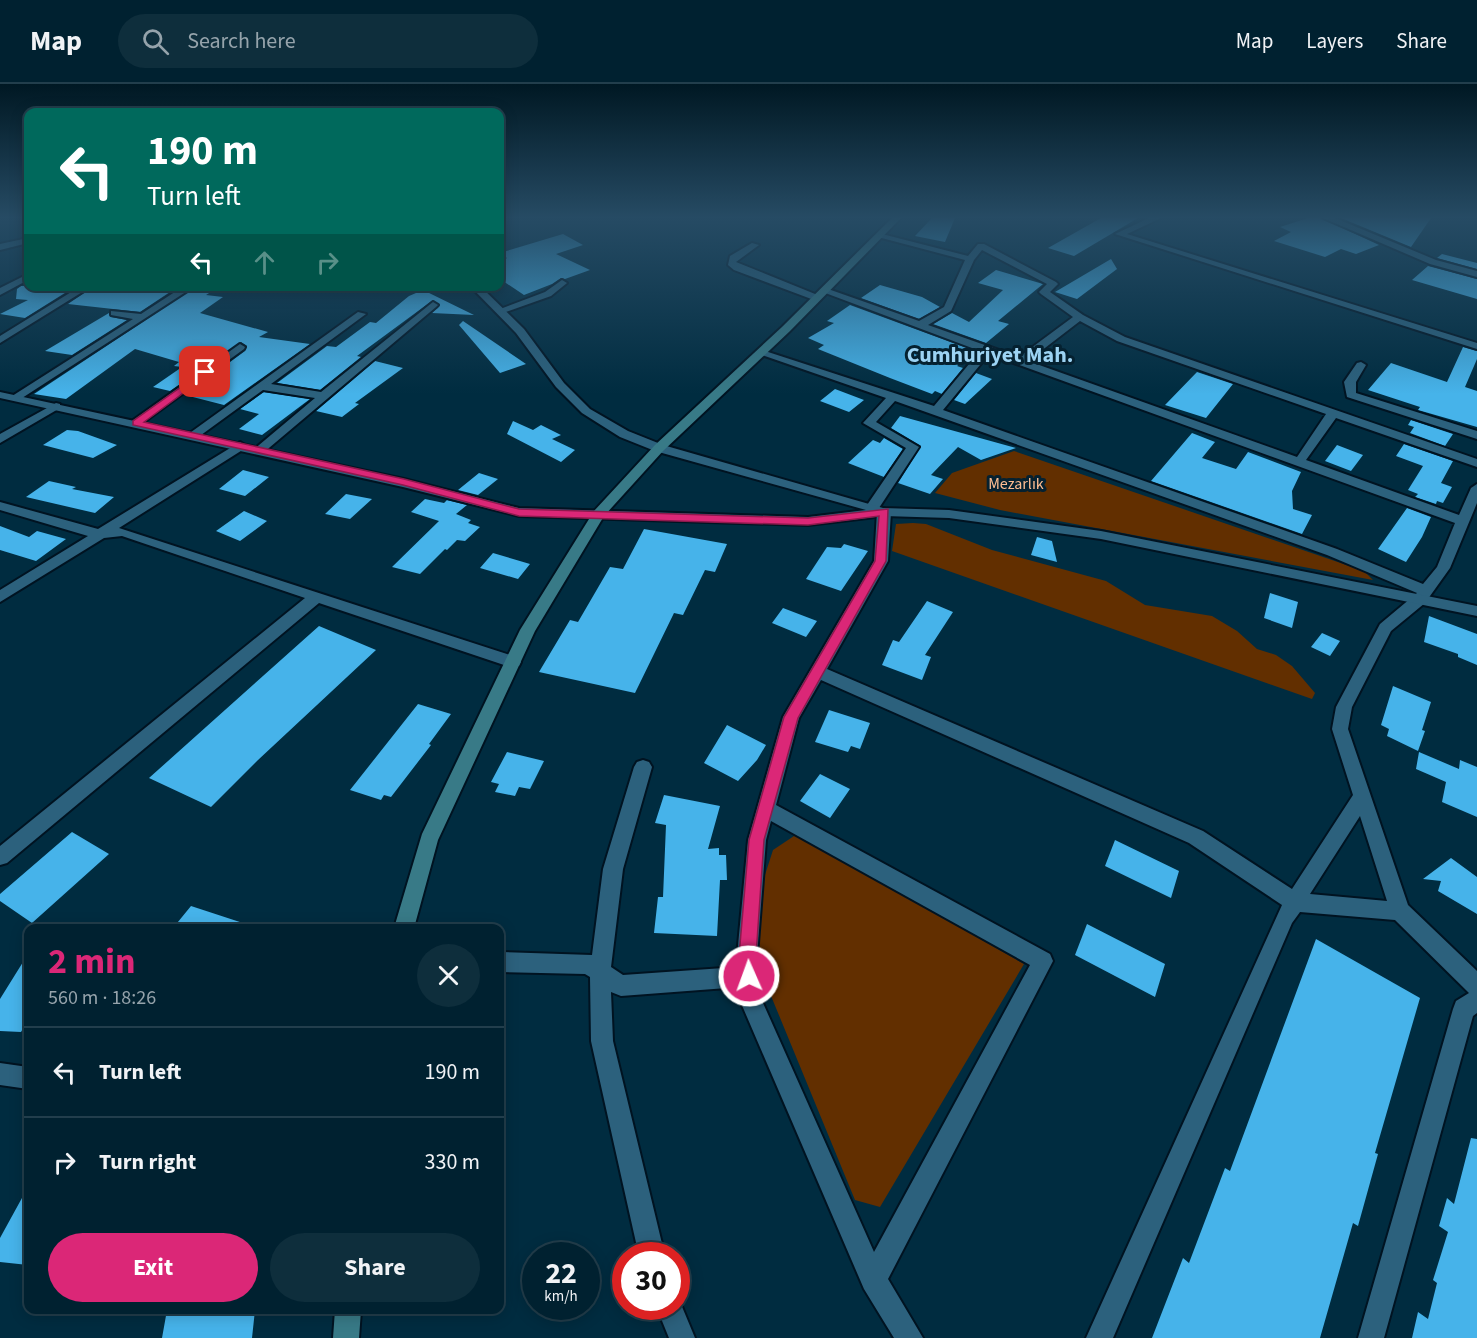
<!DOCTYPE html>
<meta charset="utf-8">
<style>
body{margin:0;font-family:"Source Sans 3",sans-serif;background:#0e2e3c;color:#f1f3f6;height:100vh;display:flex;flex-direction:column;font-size:22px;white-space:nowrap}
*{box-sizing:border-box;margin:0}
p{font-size:20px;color:#95a3ab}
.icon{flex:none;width:33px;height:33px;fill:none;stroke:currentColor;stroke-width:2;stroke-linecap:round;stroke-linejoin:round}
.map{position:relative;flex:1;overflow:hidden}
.panel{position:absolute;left:24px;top:840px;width:480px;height:390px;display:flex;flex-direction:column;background:#002130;border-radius:12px;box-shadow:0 3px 15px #0003,0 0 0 2px #223e4c}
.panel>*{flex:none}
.guide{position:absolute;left:24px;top:24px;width:480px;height:183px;border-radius:12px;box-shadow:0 3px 15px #0003,0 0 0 2px #223e4c;background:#00695c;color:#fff;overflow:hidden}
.speed{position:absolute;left:522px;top:1158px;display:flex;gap:12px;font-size:30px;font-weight:700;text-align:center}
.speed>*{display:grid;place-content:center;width:78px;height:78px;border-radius:50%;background:#002130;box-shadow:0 3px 15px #0003,0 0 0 2px #223e4c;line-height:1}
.speed small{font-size:15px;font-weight:400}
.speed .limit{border:9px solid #d22;background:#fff;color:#111}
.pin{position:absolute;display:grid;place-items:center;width:51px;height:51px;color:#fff;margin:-26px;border-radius:12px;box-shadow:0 3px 9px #0006}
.me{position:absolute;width:66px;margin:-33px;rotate:358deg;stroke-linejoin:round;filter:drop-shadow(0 0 4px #0008)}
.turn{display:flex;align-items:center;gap:21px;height:126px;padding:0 24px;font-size:27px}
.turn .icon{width:78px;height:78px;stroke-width:2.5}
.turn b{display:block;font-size:42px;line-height:51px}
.lanes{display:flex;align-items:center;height:57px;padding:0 24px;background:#0003;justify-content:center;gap:30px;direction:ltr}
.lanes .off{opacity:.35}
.round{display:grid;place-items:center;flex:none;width:63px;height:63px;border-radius:32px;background:#0e2e3c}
.head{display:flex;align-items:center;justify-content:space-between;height:102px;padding:0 24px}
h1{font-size:36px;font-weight:700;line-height:45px;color:#db2777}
.cta{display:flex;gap:12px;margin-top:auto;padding:12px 24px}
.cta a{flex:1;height:69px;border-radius:36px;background:#db2777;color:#fff;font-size:24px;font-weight:700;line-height:69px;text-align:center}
.cta a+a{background:#0e2e3c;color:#f1f3f6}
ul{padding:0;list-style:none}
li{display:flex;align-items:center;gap:18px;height:90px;padding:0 24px;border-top:2px solid #223e4c}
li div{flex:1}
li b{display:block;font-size:22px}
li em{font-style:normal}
header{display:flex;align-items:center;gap:36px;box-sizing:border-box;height:84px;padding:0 30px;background:#002130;border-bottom:2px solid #223e4c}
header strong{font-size:28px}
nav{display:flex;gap:33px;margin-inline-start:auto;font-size:21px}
.search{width:420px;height:54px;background:#0e2e3c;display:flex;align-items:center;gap:15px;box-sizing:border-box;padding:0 21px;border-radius:33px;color:#95a3ab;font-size:22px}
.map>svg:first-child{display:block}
.green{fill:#622f00}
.building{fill:#46b3ea}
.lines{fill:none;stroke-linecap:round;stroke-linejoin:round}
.minor-casing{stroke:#001321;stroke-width:4}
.tertiary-casing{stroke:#001321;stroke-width:4}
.secondary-casing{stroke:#001321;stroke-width:4}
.minor{fill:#2c617d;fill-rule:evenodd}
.tertiary{fill:#2c617d;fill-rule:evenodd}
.secondary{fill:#387a87;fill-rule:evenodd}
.route{fill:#db2777;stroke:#8e194d;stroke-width:1.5}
.labels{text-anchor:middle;stroke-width:6;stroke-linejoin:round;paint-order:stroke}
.far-park-label{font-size:16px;fill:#fdbd92;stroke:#052130}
.far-district-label{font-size:22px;font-weight:bold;fill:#9cd3f3;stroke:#052130}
</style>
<header>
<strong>Map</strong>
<div class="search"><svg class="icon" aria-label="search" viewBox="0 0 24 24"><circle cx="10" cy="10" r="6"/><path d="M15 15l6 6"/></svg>Search here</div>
<nav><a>Map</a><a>Layers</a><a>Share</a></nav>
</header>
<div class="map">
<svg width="1477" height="1254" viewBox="0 0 1477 1254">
<rect width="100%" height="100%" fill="#002c40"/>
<path class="green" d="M1014,367L1364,487L1373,496L1000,426L935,409L952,389Z
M913,439L926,440L992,466L1106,497L1145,521L1212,532L1237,547L1257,565L1276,571L1292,582L1315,609L1312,615L892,467L896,440Z
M797,750L1024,880L880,1123L855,1116L762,890L756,845L763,797L773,766Z"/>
<path class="building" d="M932,134H955L945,158L915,152Z
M1101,134H1138L1074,172L1048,164Z
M1308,134H1321L1379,161L1356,170L1341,165L1325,173L1274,157L1291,148L1280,143Z
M1341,134H1431L1411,163Z
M563,150L583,161L556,170L590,186L565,195L561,194L552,200L524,211L500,195V179L507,174L500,169Z
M1442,170L1477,179V185L1437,174Z
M1111,175L1117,185L1077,215L1055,208Z
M1428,182L1477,195V215L1412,196Z
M996,186L1043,200L998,237L1009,240L986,259L933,240L952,229L969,238L1003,206L978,199Z
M880,201L922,213L940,223L919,235L861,214Z
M21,202H76L25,234L0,230L28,216L16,215L17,205Z
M94,202H179L140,228L68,220Z
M197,202H220L206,211L223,213L200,229L268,248L259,253L310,260L224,321L185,311L245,267L247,262L241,258L170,307L153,303L182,283L174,282L179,278L135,265L66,315L34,310Z
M423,206L474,231L432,229L440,221L433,216L357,272L361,273L320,306L277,299L327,262L336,263L370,238L376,239L409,212Z
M850,221L975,267L957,282L963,284L942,310L935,307L932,310L890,294L818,265L824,261L808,254L834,239L827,237Z
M109,229L111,233L127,236L72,271L45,267Z
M463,237L526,280L500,289L459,241Z
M1463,263L1477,267V275L1465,303L1477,307V343L1418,326L1420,323L1368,306L1391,279L1447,298Z
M375,277L403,284L355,319L359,320L342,333L316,327Z
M1197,288L1233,300L1206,334L1165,321Z
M976,289L992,295L965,320L954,316Z
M835,305L864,316L849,328L820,317Z
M264,308L310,315L262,351L239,345L259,330L240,325Z
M900,332L969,351L1016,364L981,376L958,363L931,391L943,395L930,410L898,399L921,362L891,344Z
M1411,336L1453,350L1445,362L1410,349L1414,343L1408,341Z
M513,337L533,346L541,341L561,351L552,355L575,366L561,378L507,350Z
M67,346L78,347L117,361L93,374L43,361Z
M1192,349L1215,358L1202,374L1236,385L1248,368L1301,388L1292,407L1293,425L1312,431L1302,450L1151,397Z
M884,354L903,365L884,393L848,379L873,356L880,359Z
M1404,360L1453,377L1441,399L1452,403L1443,419L1437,417L1436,420L1415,413L1418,410L1408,406L1423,382L1396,372Z
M1337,361L1363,371L1351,387L1325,377Z
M243,386L269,393L245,412L219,405Z
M479,389L498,395L478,411L458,406Z
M49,397L76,403L72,405L114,413L95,429L26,413Z
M346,410L372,415L350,435L325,430Z
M425,415L444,419L447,416L467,421L456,430L471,436L468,439L480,443L465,457L457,456L447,466L445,465L420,490L392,483L439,437L411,428Z
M1407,424L1431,433L1422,453L1406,478L1378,465Z
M244,427L267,437L240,457L216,447Z
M0,442L29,453L37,447L66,455L36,477L0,466Z
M644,445L727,460L715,488L705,486L683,531L674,529L635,609L539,588L570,536L578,538L610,483L623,485Z
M1037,453L1052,457L1057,478L1031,471Z
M844,460L868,467L841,507L806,495L827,463L841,464Z
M493,469L530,480L518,495L480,484Z
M1270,509L1298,518L1292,544L1264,534Z
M927,517L953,528L925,571L931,573L922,596L882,581L893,556L899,558Z
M783,524L817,537L806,553L772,539Z
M1429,532L1477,550V581L1458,573V570L1424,558Z
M319,542L376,566L258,676L211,723L149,694Z
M1322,549L1340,557L1330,572L1311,563Z
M1393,602L1431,618L1422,646L1425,647L1418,667L1387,652L1389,645L1381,641Z
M418,620L451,630L429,660L431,661L391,713L384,711L381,716L350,706Z
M829,626L870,639L860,665L851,662L848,668L815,658Z
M727,641L766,661L757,676L738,697L704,679Z
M507,668L544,677L530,705L519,703L515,712L495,708L499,700L491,698Z
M1419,668L1459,685L1460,676L1477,683V733L1442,718L1446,698L1416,685Z
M820,690L850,705L830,734L800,717Z
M664,711L720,722L708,765L719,764V771H726L727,796H720L717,852L654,849L658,813H663L666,741L655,739Z
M72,748L109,770L32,839L0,817V810Z
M1115,756L1179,787L1171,814L1105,782Z
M1451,774L1477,793V830L1438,807L1441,797L1423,795Z
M191,822L249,841L248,844H173Z
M1087,840L1165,880L1155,913L1075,871Z
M1316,855L1420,914L1375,1069L1378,1070L1358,1142L1353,1139L1320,1254H1152L1183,1174L1189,1179L1225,1084L1230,1087Z
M28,870V936L21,948L0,947V915Z
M1471,1054L1477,1055V1254H1412L1418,1228L1428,1235L1437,1199L1433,1196L1448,1148L1439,1142L1447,1114L1454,1120Z
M28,1103V1181L0,1178V1154Z
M167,1226H255L252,1254H162Z"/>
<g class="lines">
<g class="minor-casing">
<path id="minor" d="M1149,134H1161L1127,150L1477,259V265L1115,150Z
M878,149L968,172L978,160H984L1056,198L1058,200L1050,208L1083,231L1125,253L1477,375V383L1336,334L1306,376L1459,431L1471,404L1477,400V419L1450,484L1425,519L1391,547L1352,623L1348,645L1408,821L1477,887V929L1473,932L1384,1254H1358L1453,925L1456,917L1469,909L1395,836L1300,828L1292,839L1113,1254H1086L1282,821L1189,759L821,596L799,634L776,721L1050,870L1053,877L888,1195L923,1254H894L864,1205L741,919L740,903L621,912L611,908L613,957L665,1172H639L591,957L590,893L585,890L500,888V868L592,871L603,785L634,683L637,678L643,676L649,678L652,683L623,785L611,883L623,891L738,883L737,872L748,756L783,633L874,477L877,428L884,424L891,428L888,477L827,585L1203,747L1292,805L1353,711L1332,645L1336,623L1380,540L1417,509L1327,471L895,317L876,338L919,363L877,427H867L865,424L906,364L863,339L886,314L756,269L765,267L934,322L980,267L820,207L828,205L919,237L944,223L965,176L878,153ZM982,166L1047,200L1039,208L1041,210L1073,233L1019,273L928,241L951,227L974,176ZM1080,237L1117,257L1326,330L1297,373L1028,277ZM989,270L1455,439L1437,483L1423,500L1337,465L943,326ZM1360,732L1387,817L1310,810ZM771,737L1030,881L874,1168L763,919L757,872L766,756Z
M28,154V159L0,166V160Z
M752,159L759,161L736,178L820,212V216H814L734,186L728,181L730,172Z
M28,190V196L0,211V204Z
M562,196L567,199L551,212L503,229L495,227L545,208Z
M81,202H92L0,259V252Z
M184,202H195L19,316H11L9,314L133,235L111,231V227L141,230Z
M433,218L438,221L436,223L263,369H255L253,366L315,314L263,306L197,354H189L187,351L358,228L366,230L271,300L321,308Z
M240,260L245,263L244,265L140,341H132V337Z
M1361,278L1366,281L1356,298V309L1477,347V355L1347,313L1344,298L1357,279Z
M56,319L60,320V324L0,359V350Z
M240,358L246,362L244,365L119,444L519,574L521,578L519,582H507L319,519L7,779L0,781V762L305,514L122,452L104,454L0,518V506L88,452L0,426V418L98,445Z
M0,979L28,983V1005L0,1001Z
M676,1212L678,1213L695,1254H669L656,1222H676Z"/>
</g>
<g class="tertiary-casing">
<path id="tertiary" d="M1323,134H1335L1436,176L1477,187V193L1430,180Z
M470,202H480L524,245L564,299L590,325L628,347L663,361L883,424L949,426L1101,447L1477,522V532L1101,455L949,434L884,432L808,441L519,432L403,403L0,314V308L404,395L519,424L808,433L866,426L655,367L620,353L582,329L556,303L516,249Z"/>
</g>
<g class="secondary-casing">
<path id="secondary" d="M892,134H901L790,247L663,367L604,432L535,547L438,756L414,844H394L422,750L520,546L594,427L655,361L782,243Z
M335,1226H361L359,1254H333Z"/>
</g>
<use href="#minor" class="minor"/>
<use href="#tertiary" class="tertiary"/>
<use href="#secondary" class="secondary"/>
</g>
<linearGradient id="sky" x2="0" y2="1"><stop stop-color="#001823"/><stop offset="0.43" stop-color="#264b64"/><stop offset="1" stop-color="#264b64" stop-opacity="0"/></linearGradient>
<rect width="1477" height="310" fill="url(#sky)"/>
<path class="route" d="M205,286L209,287V290L144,338L404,395L519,425L808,434L888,425L886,477L798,634L764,756L756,872L758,892L755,898L749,900L743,898L739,872L749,756L784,633L875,477L879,432L808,441L519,432L403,401L133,341V337Z"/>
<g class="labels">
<g class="far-park-label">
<text x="1016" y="405">Mezarlık</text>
</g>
<g class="far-district-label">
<text x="990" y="278">Cumhuriyet Mah.</text>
</g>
</g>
</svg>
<div class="speed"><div>22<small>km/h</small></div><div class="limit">30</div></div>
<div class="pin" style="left:205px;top:288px;background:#d93025"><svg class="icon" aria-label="arrive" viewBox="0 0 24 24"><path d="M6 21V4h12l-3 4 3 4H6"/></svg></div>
<svg class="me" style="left:749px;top:892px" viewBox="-20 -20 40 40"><circle r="17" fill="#db2777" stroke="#fff" stroke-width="3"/><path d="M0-11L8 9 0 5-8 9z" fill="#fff"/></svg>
<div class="guide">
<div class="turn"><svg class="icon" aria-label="left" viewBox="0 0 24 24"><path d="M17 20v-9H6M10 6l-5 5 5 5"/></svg><div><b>190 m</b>Turn left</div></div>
<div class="lanes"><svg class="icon" aria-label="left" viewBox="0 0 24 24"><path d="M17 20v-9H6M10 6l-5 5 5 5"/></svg><svg class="icon off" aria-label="ahead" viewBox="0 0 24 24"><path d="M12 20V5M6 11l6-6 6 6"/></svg><svg class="icon off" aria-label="right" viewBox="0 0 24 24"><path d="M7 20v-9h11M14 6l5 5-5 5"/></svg></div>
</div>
<section class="panel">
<div class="head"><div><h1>2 min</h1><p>560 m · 18:26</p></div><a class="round"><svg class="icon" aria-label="close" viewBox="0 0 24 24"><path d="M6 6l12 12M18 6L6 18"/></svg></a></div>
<ul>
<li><svg class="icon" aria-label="left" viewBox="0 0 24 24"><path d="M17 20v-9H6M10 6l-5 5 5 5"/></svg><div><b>Turn left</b></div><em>190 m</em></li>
<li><svg class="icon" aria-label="right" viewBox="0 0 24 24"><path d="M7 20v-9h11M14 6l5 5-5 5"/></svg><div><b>Turn right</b></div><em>330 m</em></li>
</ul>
<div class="cta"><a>Exit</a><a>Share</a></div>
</section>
</div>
